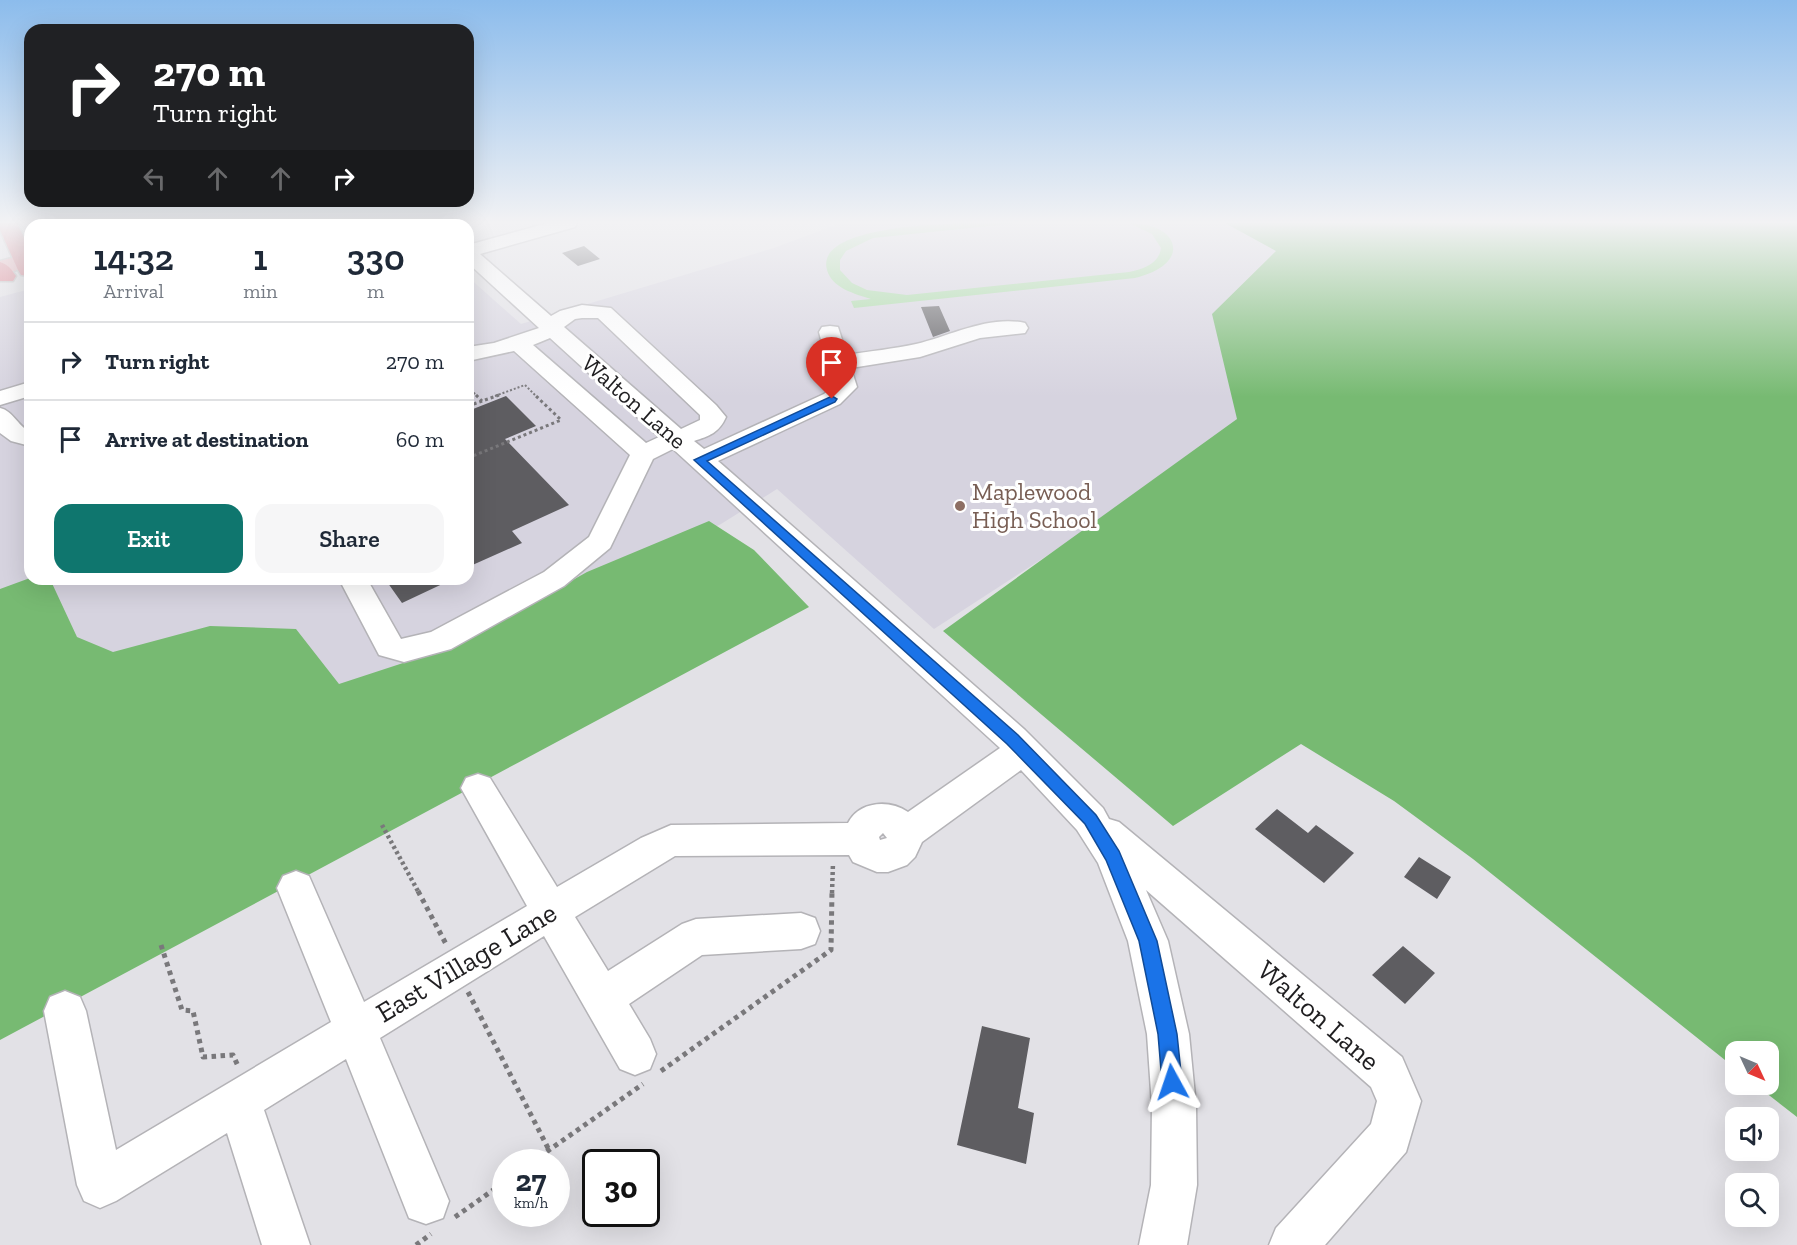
<!DOCTYPE html>
<style>
body{margin:0;font-family:"Zilla Slab",serif;background:#f6f6f7;color:#1f2937;height:100vh;display:flex;flex-direction:column;font-size:22px;white-space:nowrap}
*{box-sizing:border-box;margin:0}
p{font-size:20px;color:#747a83}
.icon{flex:none;width:33px;height:33px;fill:none;stroke:currentColor;stroke-width:2;stroke-linecap:round;stroke-linejoin:round}
.map{position:relative;flex:1;overflow:hidden}
.sheet{position:absolute;left:24px;top:219px;width:450px;height:366px;display:flex;flex-direction:column;background:#fff;border-radius:18px;box-shadow:0 6px 24px #0002}
.sheet>*{flex:none}
.hud{position:absolute;left:24px;top:24px;width:450px;height:183px;border-radius:18px;box-shadow:0 6px 24px #0002;background:#202124;color:#fff;overflow:hidden}
.needle{width:39px;rotate:134deg}
.fabs{position:absolute;left:1725px;top:1041px;display:grid;gap:12px}
.fabs a{display:grid;place-items:center;width:54px;height:54px;border-radius:12px;background:#fff;box-shadow:0 6px 24px #0002;font-size:30px}
.speed{position:absolute;left:492px;top:1149px;display:flex;gap:12px;font-size:30px;font-weight:700;text-align:center}
.speed>*{display:grid;place-content:center;width:78px;height:78px;border-radius:50%;background:#fff;box-shadow:0 6px 24px #0002;line-height:1}
.speed small{font-size:15px;font-weight:400}
.speed .limit{border:3px solid #111;border-radius:9px;background:#fff;color:#111}
.pin{position:absolute;display:grid;place-items:center;width:51px;height:51px;color:#fff;margin:-62px -26px;border-radius:50% 50% 50% 0;rotate:-45deg;box-shadow:0 0 6px #0007}
.pin .icon{rotate:45deg}
.me{position:absolute;width:66px;margin:-33px;rotate:355deg;stroke-linejoin:round;filter:drop-shadow(0 0 4px #0008)}
.turn{display:flex;align-items:center;gap:21px;height:126px;padding:0 30px;font-size:27px}
.turn .icon{width:78px;height:78px;stroke-width:2.5}
.turn b{display:block;font-size:42px;line-height:51px}
.lanes{display:flex;align-items:center;height:57px;padding:0 30px;background:#0003;justify-content:center;gap:30px;direction:ltr}
.lanes .off{opacity:.35}
.eta{display:flex;justify-content:space-evenly;align-items:center;height:102px;text-align:center}
.eta b{font-size:36px;font-weight:600;line-height:42px}
.action{display:flex;gap:12px;margin-top:auto;padding:12px 30px}
.action a{flex:1;height:69px;border-radius:18px;background:#0f766e;color:#fff;font-size:24px;font-weight:600;line-height:69px;text-align:center}
.action a+a{background:#f6f6f7;color:#1f2937}
ul{padding:0;list-style:none}
li{display:flex;align-items:center;gap:18px;height:78px;padding:0 30px;border-top:2px solid #e0e1e3}
li div{flex:1}
li b{display:block;font-size:22px}
li em{font-style:normal}
.map>svg:first-child{display:block}
.built{fill:#d6d3df}
.green{fill:#a4d9a0}
.forest{fill:#77ba72}
.building{fill:#5e5d61}
.lines{fill:none;stroke-linecap:round;stroke-linejoin:round}
.minor-casing{stroke:#b4b3b7;stroke-width:3}
.major-casing{stroke:#c0c0c1;stroke-width:3}
.highway-casing{stroke:#c0c0c1;stroke-width:3}
.path-far3{stroke:#79787b;stroke-width:2;stroke-dasharray:2 2;stroke-linecap:butt}
.path-far2{stroke:#79787b;stroke-width:3;stroke-dasharray:3 3;stroke-linecap:butt}
.path-far1{stroke:#79787b;stroke-width:4.5;stroke-dasharray:3 3;stroke-linecap:butt}
.path{stroke:#79787b;stroke-width:5;stroke-dasharray:4.5 4.5;stroke-linecap:butt}
.minor{fill:#fff;fill-rule:evenodd}
.major{fill:#e9adb6;fill-rule:evenodd}
.highway{fill:#db7785;fill-rule:evenodd}
.route{fill:#1a73e8;stroke:#114b97;stroke-width:1.5}
.education-dot{fill:#8d6e63;stroke:#fff;stroke-width:2}
.labels{text-anchor:middle;stroke-width:6;stroke-linejoin:round;paint-order:stroke}
.street-label{font-size:24px;fill:#1f1e20;stroke:#fff}
.education-label{font-size:24px;fill:#785e54;stroke:#fff;text-anchor:start}
.near-street-label{font-size:28px;fill:#1f1e20;stroke:#fff}
</style>
<div class="map">
<svg width="1797" height="1245" viewBox="0 0 1797 1245">
<rect width="100%" height="100%" fill="#e2e1e6"/>
<path class="built" d="M841,223H1257L1432,306L934,629L777,489L721,524L448,662L0,769V297L30,289V579H468V277L521,324L774,248Z"/>
<path class="green" d="M959,223H1018L873,238L846,251L840,260V270L852,283L867,290L907,295L1129,272C1143,269 1159,264 1161,248L1152,234L1129,223C1180,223 1193,264 1135,278L854,308L851,301L871,299C855,294 832,288 827,270C815,227 935,225 959,223Z"/>
<path class="forest" d="M1225,223H1797V1117L1756,1085L1768,1084V1052H1736L1735,1068L1473,859L1394,801L1301,744L1173,826L943,631L1237,419L1212,314L1276,251Z
M709,521L754,550L809,607L0,1040V589L30,578L50,579L77,637L113,652L210,626L296,629L339,684L455,646L587,572Z"/>
<path class="building" d="M584,246L600,259L578,266L562,253Z
M939,306L950,331L933,337L921,307Z
M506,396L536,426L505,439L569,505L512,531L522,543L468,567V411Z
M385,579H453L402,603Z
M1277,809L1308,833L1316,825L1354,853L1324,883L1255,829Z
M1419,857L1451,877L1437,899L1404,877Z
M1403,946L1435,973L1405,1004L1372,975Z
M982,1026L1030,1038L1018,1108L1034,1113L1026,1164L957,1145Z"/>
<g class="lines">
<g class="minor-casing">
<path id="minor" d="M425,223H444L445,225H426Z
M548,223H577L575,227L480,254L551,316L560,311L582,305L611,308L716,405L726,417C719,433 709,436 694,441L704,449L824,394L833,386L819,332L822,327L830,326L838,327L847,355C870,351 894,349 916,344C950,336 989,315 1025,323L1028,328L1025,333L980,338L920,357L851,368L857,387L840,404L718,461L1025,730L1103,808L1109,819L1119,822L1402,1057L1421,1101L1406,1152L1325,1245H1269L1276,1228L1371,1124L1377,1101L1371,1087L1146,890L1168,941L1189,1034L1196,1106L1197,1185L1187,1245H1139L1151,1185L1152,1106L1147,1034L1128,941L1098,863L1077,830L1021,770L922,842L915,857L907,865L888,872H877L853,862L849,855L675,856L575,917L608,971L682,924L696,919L801,913L815,918L820,931L815,944L801,949L702,955L629,1004L650,1039L656,1054L650,1069L635,1075L620,1069L544,936L380,1038L449,1201L443,1218L426,1224L409,1218L346,1059L264,1110L310,1245H262L227,1133L116,1201L100,1208L84,1201L77,1185L44,1011L50,997L65,991L80,997L86,1011L116,1150L331,1022L277,888L283,876L296,871L309,876L364,1002L527,906L461,788L466,778L478,774L490,778L557,887L641,838L671,825L848,823C859,801 889,799 908,812L1000,748L673,449L653,459L610,548L564,586L451,649L404,662L379,655L339,579H367L401,639L431,632L544,572L589,537L630,455L514,351L468,361V347L494,343L539,328L468,263V245ZM582,318H598L700,415V420L681,429L564,327L575,319ZM550,338L659,437L646,443L533,345ZM883,833L887,838L880,840L879,837Z
M30,382V396L0,405V391Z
M0,408C13,411 17,425 30,432V446L11,441L0,433Z"/>
</g>
<g class="major-casing">
<path id="major" d="M188,223H216L215,225H187Z
M30,253V266L0,275V261Z"/>
</g>
<g class="highway-casing">
<path id="highway" d="M0,223H17L30,250V276L21,275L18,270L0,230Z
M151,223H176L177,224L150,225Z
M0,262C9,265 11,269 16,276L13,281H0Z"/>
</g>
<path class="path-far3" d="M468,383L473,370
M468,387L477,396
M495,396L525,385L536,396"/>
<path class="path-far2" d="M476,395L482,401
M468,406L499,395
M468,458L561,420L535,395"/>
<path class="path-far1" d="M382,825L419,893
M832,893L833,863"/>
<path class="path" d="M418,891L446,944
M161,945L182,1010L193,1011L203,1057L233,1055L238,1066
M468,992L549,1150
M661,1071L831,950L832,891
M532,1162L643,1084
M455,1217L506,1181
M416,1245L431,1234"/>
<use href="#minor" class="minor"/>
<use href="#major" class="major"/>
<use href="#highway" class="highway"/>
</g>
<linearGradient id="sky" x2="0" y2="1"><stop stop-color="#8cbcec"/><stop offset="0.56" stop-color="#f2f2f4"/><stop offset="1" stop-color="#f2f2f4" stop-opacity="0"/></linearGradient>
<rect width="1797" height="397" fill="url(#sky)"/>
<path class="route" d="M832,396L837,399L835,402L707,461L1018,735L1096,815L1119,851L1157,941L1177,1034L1182,1082L1179,1089L1172,1092L1165,1089L1162,1082L1158,1034L1139,941L1106,860L1085,824L1007,744L694,460Z"/>
<circle class="education-dot" cx="960" cy="506" r="6"/>
<g class="labels">
<g class="street-label">
<text transform="translate(634 402) rotate(41)" y="8">Walton Lane</text>
</g>
<g class="education-label">
<text x="972" y="500">Maplewood<tspan x="972" dy="28">High School</tspan></text>
</g>
<g class="near-street-label">
<text transform="translate(466 962) rotate(-31)" y="10">East Village Lane</text>
<text transform="translate(1319 1015) rotate(41)" y="10">Walton Lane</text>
</g>
</g>
</svg>
<div class="fabs">
<a><svg class="needle" viewBox="-14 -14 28 28"><path d="M0-13l5 13h-10z" fill="#e53935"/><path d="M0 13l5-13h-10z" fill="#747a83"/></svg></a>
<a><svg class="icon" aria-label="sound" viewBox="0 0 24 24"><path d="M4 9h4l5-4v14l-5-4H4zM17 9q2 3 0 6"/></svg></a>
<a><svg class="icon" aria-label="search" viewBox="0 0 24 24"><circle cx="10" cy="10" r="6"/><path d="M15 15l6 6"/></svg></a>
</div>
<div class="speed"><div>27<small>km/h</small></div><div class="limit">30</div></div>
<div class="pin" style="left:832px;top:399px;background:#d93025"><svg class="icon" aria-label="arrive" viewBox="0 0 24 24"><path d="M6 21V4h12l-3 4 3 4H6"/></svg></div>
<svg class="me" style="left:1172px;top:1082px" viewBox="-20 -20 40 40"><path d="M0-17L14 15 0 8-14 15z" fill="#1a73e8" stroke="#fff" stroke-width="4"/></svg>
<div class="hud">
<div class="turn"><svg class="icon" aria-label="right" viewBox="0 0 24 24"><path d="M7 20v-9h11M14 6l5 5-5 5"/></svg><div><b>270 m</b>Turn right</div></div>
<div class="lanes"><svg class="icon off" aria-label="left" viewBox="0 0 24 24"><path d="M17 20v-9H6M10 6l-5 5 5 5"/></svg><svg class="icon off" aria-label="ahead" viewBox="0 0 24 24"><path d="M12 20V5M6 11l6-6 6 6"/></svg><svg class="icon off" aria-label="ahead" viewBox="0 0 24 24"><path d="M12 20V5M6 11l6-6 6 6"/></svg><svg class="icon" aria-label="right" viewBox="0 0 24 24"><path d="M7 20v-9h11M14 6l5 5-5 5"/></svg></div>
</div>
<section class="sheet">
<div class="eta">
<div><b>14:32</b><p>Arrival</p></div>
<div><b>1</b><p>min</p></div>
<div><b>330</b><p>m</p></div>
</div>
<ul>
<li><svg class="icon" aria-label="right" viewBox="0 0 24 24"><path d="M7 20v-9h11M14 6l5 5-5 5"/></svg><div><b>Turn right</b></div><em>270 m</em></li>
<li><svg class="icon" aria-label="arrive" viewBox="0 0 24 24"><path d="M6 21V4h12l-3 4 3 4H6"/></svg><div><b>Arrive at destination</b></div><em>60 m</em></li>
</ul>
<div class="action"><a>Exit</a><a>Share</a></div>
</section>
</div>
